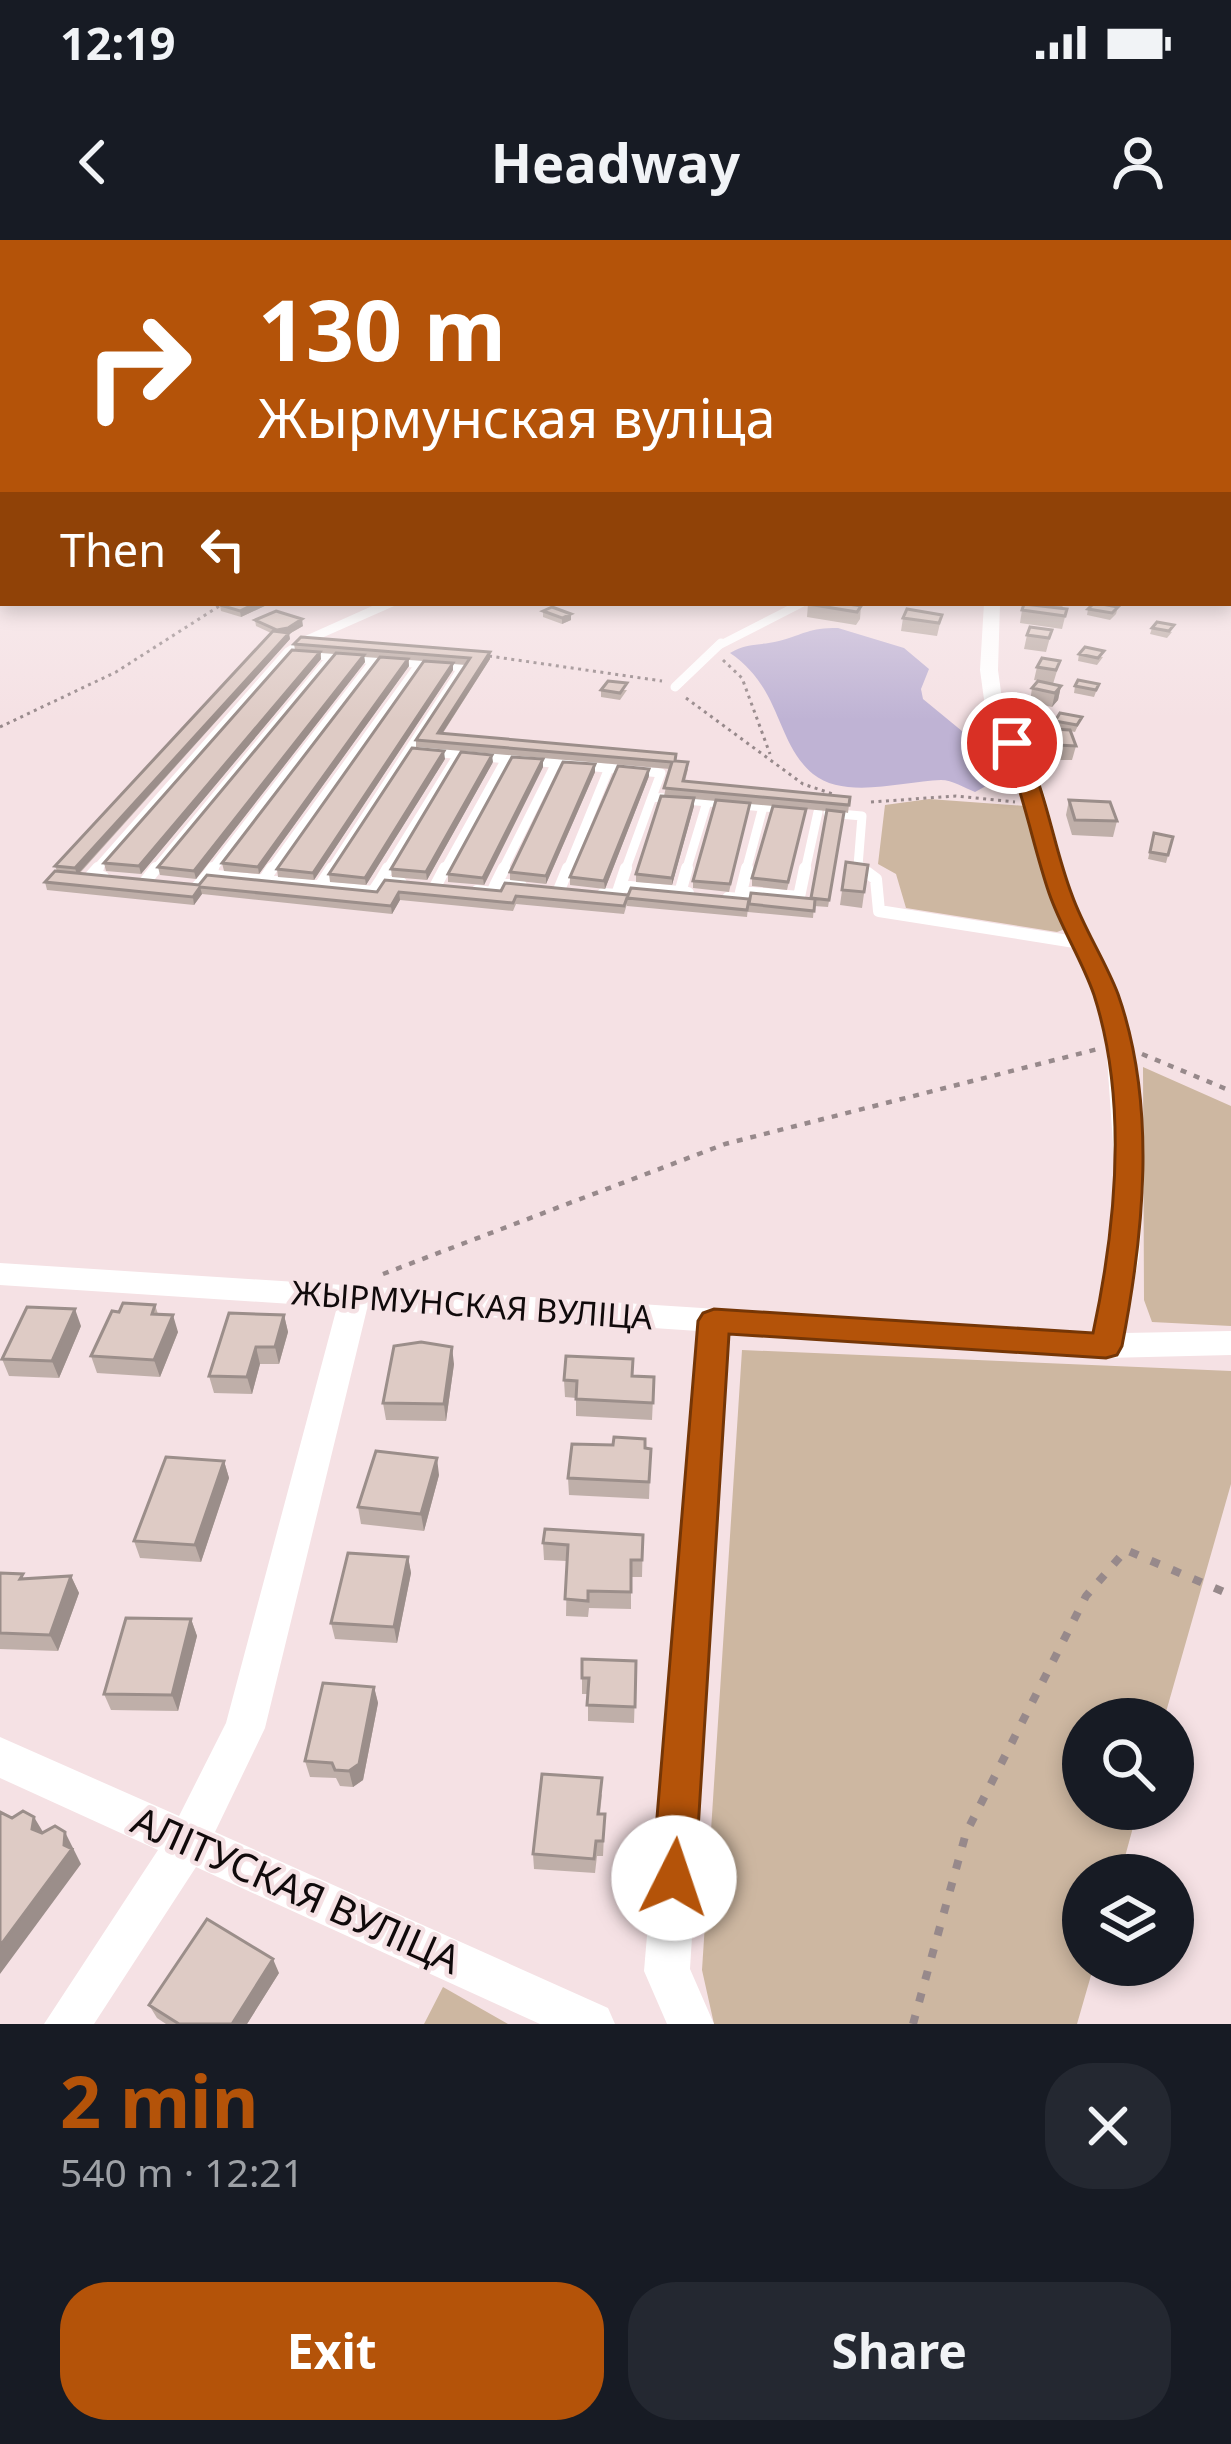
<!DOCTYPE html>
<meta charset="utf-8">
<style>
body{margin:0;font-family:"Noto Sans",sans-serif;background:#242831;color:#f1f3f6;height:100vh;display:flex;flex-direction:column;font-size:45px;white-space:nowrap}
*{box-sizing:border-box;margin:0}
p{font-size:39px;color:#9ea1a6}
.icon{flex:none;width:66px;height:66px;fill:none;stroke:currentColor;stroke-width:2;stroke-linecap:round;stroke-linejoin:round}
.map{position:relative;height:1784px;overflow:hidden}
.drawer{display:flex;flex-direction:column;background:#171b24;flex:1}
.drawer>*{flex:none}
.banner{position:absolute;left:0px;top:0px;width:1233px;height:366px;box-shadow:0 6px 18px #0003;background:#b45309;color:#fff;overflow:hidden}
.controls{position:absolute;left:1062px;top:1458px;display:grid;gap:24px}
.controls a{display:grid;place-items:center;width:132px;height:132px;border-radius:50%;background:#171b24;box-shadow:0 6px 18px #0003;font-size:60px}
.pin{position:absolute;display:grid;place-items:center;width:102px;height:102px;color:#fff;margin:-51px;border:6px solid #fff;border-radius:50%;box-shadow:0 3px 12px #0007}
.me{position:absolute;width:132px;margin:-66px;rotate:4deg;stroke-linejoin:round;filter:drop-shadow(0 0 9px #0008)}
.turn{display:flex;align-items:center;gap:42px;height:252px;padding:0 60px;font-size:54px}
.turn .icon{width:156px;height:156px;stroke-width:2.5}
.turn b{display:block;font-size:84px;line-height:102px}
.then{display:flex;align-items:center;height:114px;padding:0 60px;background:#0003;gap:24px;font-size:45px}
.round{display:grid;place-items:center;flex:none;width:126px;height:126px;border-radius:48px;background:#242831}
.summary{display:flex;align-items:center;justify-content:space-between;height:204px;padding:0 60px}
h1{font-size:72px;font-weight:700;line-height:90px;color:#b45309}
.primary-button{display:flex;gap:24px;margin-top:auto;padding:24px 60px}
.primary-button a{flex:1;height:138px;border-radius:48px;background:#b45309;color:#fff;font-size:48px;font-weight:700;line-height:138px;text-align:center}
.primary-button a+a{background:#242831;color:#f1f3f6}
.status{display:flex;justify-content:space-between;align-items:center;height:84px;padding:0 60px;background:#171b24;direction:ltr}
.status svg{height:33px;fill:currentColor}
header{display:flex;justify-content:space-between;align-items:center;height:156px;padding:0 60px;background:#171b24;font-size:54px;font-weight:700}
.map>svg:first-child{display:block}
.green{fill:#cdb7a1}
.water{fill:#bfb3d4}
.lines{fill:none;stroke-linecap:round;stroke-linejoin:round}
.path-far2{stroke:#97898b;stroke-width:3;stroke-dasharray:3 4.5;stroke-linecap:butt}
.path-far1{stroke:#97898b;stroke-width:4.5;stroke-dasharray:6 8;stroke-linecap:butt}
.path{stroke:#97898b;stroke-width:8;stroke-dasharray:9 14;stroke-linecap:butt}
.lane-far2{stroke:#fff;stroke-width:8}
.lane-far1{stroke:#fff;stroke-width:9}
.lane{stroke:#fff;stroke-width:12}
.street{fill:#fff;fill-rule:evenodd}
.primary{fill:#dcaad4;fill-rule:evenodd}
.wall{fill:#bfafa9}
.shaded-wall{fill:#9b8e8a}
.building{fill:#decbc5;stroke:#9b8e8a;stroke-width:3}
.route{fill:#b45309;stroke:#753606;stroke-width:3}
.labels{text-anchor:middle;stroke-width:9;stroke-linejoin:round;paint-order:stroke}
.street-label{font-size:33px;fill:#100a0b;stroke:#f5e1e4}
.near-street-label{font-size:39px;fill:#100a0b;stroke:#f5e1e4}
</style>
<div class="status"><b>12:19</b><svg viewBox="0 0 49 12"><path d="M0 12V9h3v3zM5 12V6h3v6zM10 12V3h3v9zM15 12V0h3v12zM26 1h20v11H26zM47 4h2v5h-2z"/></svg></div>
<header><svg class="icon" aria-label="back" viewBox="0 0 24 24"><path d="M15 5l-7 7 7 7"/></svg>Headway<svg class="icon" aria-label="person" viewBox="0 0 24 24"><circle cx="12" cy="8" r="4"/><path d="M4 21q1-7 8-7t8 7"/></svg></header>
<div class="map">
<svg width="1231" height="1784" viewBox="0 0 1231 1784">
<rect width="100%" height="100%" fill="#f5e1e4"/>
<path class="green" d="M929,559L1025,566L1068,688L1057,692L906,668L896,634L878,624L885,565Z
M1143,827L1231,866V1086L1152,1082L1144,1060Z
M742,1110L1231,1131V1244L1164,1479H1083V1569H1138L1120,1635H1083V1725H1094L1077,1784H714L702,1730Z
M443,1747L508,1784H424Z"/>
<path class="water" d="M838,388L904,408L929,429L921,449L923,459L1002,524L999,539L975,552C965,548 952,540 941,540C904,541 845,560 813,534C775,502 782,448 730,413C748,402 760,406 779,401C805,394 808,388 838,388Z"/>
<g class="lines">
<path class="path-far2" d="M489,416L662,441
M723,420L742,438L770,514
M686,458L803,544L836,555
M0,487L116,432L224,363
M871,562L956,556L1015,562"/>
<path class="path-far1" d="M1142,814L1231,851
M383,1034L725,904L1098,809"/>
<path class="path" d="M913,1784L966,1593L1086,1356L1126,1310L1231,1355"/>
<path class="lane-far2" d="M297,406L306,400
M718,406L802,363"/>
<path class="lane-far1" d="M304,414L463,427L409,510L661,533L652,557L788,569
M675,447L721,403
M828,573L862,576L858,626L865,631
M95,631L288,412L302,403
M154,631L332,416
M211,631L375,420
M270,631L420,424
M330,631L409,510
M386,631L458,515
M444,631L506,519
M502,631L556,523
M567,631L609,528
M625,631L652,557
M686,631L707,562
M746,631L763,567
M805,631L818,572"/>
<path class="lane" d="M98,628L91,636L103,637
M861,628L876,639L879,671L1081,703
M208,635L213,628
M264,640L272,628
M381,640L388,628
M145,642L156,628
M496,644L504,628
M320,646L332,628
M620,646L626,628
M197,647L208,635L373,652L381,640L401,643
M435,647L445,628
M559,650L568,628
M477,651L492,653L496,644L521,646
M741,652L747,628
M680,653L687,628
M603,654L617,655L620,646L688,653
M728,658L740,659L741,652L799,657L805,628"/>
<path class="street" d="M379,363H401L317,400L303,397Z
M984,363H1000L998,430L1004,474L1043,550L1071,654L1117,752L1132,803L1144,947L1139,1017L1124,1093L1231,1091V1115L1106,1118L729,1093L690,1729L714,1784H667L644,1731L698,1091L367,1069L265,1488L215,1592L608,1768L615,1784H540L196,1627L94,1784H44L158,1610L0,1538V1497L179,1576L226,1483L337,1067L0,1045V1023L1093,1093L1109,1017L1116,947L1106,803L1093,752L1049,654L1023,550L986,474L980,430Z"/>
<path class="primary" d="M1230,230H1231V237H1230Z"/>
</g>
<path class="wall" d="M224,363H271L241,377L221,371L220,365Z
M1037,363H1066L1061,368Z
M808,364L861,366L860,379L856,385L807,377Z
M1118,367L1116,374L1110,380L1087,375L1088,369Z
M1067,369L1062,389L1020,383L1022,370Z
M543,371L571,374V380L562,384L543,377Z
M942,375L937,396L901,391L903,378Z
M255,380L303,386L289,394L290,399L80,633L199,645L377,652L501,651L749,659L811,658L827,571L750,564L729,652L693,648V641L716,561L694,559V566L672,645L636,642V634L664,556L670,529L416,507V500L466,425L453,424V430L314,640L278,637L277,629L423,421L409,420V426L259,634L224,631L222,623L379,418L364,417L365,422L196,639L160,635L158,627L334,414L321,413V419L141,634L106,631L104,623L295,410L294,404L490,412V419L443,493L676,514V521L688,529L685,541L850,557L848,573L844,572L828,667L814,666L813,678L748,672V667L747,677L627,666V664L624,674L516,664L513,671L400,660L392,674L202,654L194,665L47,650L45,642L57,631L55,626L271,393L256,386Z
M1152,388L1172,392L1167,398L1150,394Z
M1052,390L1046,412L1024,409L1027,395Z
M1079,414L1103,417L1097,425L1078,421Z
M1060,421L1053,444L1034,440L1037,427Z
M1099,444L1094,457L1074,453L1075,446Z
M1061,446L1058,460L1052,467L1030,462L1032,448Z
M601,450H627L620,460L601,457Z
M1082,477L1075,492L1070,491L1076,506L1072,520H1054L1049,504L1052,489L1062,490L1054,488L1055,481Z
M445,519L366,645L330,642L329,634Z
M543,519V527L484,645L448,642V634Z
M493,522L427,640L392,637L391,629Z
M595,524V532L546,644L510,640V632Z
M649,536L605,649L570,645V637Z
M1069,560L1117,581L1113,597L1072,595L1066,575Z
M806,569L787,650L752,646V638Z
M1154,593L1173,597L1166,623L1148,619Z
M846,622L868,625L862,668L840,665Z
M155,1065L158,1074L178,1092L160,1137L97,1133L91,1116L119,1072Z
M284,1075L288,1092L279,1124H260L252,1154L214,1153L209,1136Z
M81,1086L59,1138L9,1136L2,1119Z
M633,1119V1136L654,1137L652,1180L576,1176V1158L565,1157L564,1140Z
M454,1124L446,1181L386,1180L383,1163Z
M645,1208L651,1209L649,1259L569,1255L568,1238Z
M224,1221L229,1238L201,1322L140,1318L134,1301Z
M439,1235L424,1291L361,1284L358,1267Z
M643,1295L642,1337H631V1369L589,1368L588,1377L566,1376L567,1321L544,1320L543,1303Z
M408,1317L411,1333L397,1403L335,1399L331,1383Z
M0,1333L25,1339L71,1336L79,1353L58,1411L0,1409Z
M191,1379L197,1396L178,1471L111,1470L104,1454Z
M636,1421L634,1483L588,1481V1454H582V1438Z
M374,1447L378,1463L363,1540L353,1547L340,1546L336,1538L310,1537L305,1521Z
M602,1554L600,1574H605L603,1616H597L595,1633L534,1629L533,1614Z
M279,1733L247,1784H166L157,1778L149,1765Z"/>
<path class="shaded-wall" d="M256,363H271L241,377L240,371Z
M571,374V380L562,384V378Z
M302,379L303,386L289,394L290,399L77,635L75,628L278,397L277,390Z
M320,412L321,419L141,634L139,626Z
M490,412V419L438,500V493Z
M364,415L365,422L196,639L194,631Z
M408,419L409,426L259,634L258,627Z
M453,423V430L314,640L313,633Z
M1061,446L1058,460L1052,467L1055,453Z
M444,511L445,519L366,645L365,638Z
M492,515L493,522L427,640L426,632Z
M543,519V527L484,645L483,638Z
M595,524V532L546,644V636Z
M649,529V536L605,649L604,641Z
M694,558V566L672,645V638Z
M200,647L202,654L194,665L193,657Z
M399,652L400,660L392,674L391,666Z
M75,1069L81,1086L59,1138L52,1121Z
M173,1075L178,1092L160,1137L154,1120Z
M284,1075L288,1092L279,1124L275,1107Z
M256,1107L260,1124L252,1154L247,1137Z
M452,1107L454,1124L446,1181L444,1164Z
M437,1218L439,1235L424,1291L421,1274Z
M224,1221L229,1238L201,1322L195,1305Z
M408,1317L411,1333L397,1403L394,1387Z
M71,1336L79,1353L58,1411L50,1395Z
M191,1379L197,1396L178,1471L172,1455Z
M374,1447L378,1463L363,1540L353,1547L349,1531Z
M34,1577L43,1592L41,1604L32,1589Z
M65,1592L81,1624L0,1734V1706L64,1605Z
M273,1719L279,1733L247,1784H232Z"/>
<path class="building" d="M224,363H256L240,371L220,365Z
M810,363H842L861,366L857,372L808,364Z
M1094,363H1096L1118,367L1112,373L1088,369Z
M1024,364L1067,369L1065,376L1022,370Z
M552,367L571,374L562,378L543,371Z
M907,369L942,375L939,383L903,378Z
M276,371L302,379L288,388L277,390L255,380Z
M1157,382L1174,385L1169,391L1152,388Z
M1030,387L1052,390L1049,398L1027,395Z
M273,391L289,393L75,628L55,626Z
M301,397L490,412L438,493L676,514L675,521L688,522L683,541L850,557L849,565L664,548L672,522L416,500L470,418L294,404Z
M1085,407L1104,411L1098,418L1079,414Z
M292,410L320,412L139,626L104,623Z
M336,413L364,415L194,631L158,627Z
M380,417L408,419L258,627L222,623Z
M1042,418L1060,421L1056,430L1037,427Z
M424,421L453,423L313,633L277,629Z
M1078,440L1099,444L1096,450L1075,446Z
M608,441L627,443L620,453L601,450Z
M1038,441L1061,446L1055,453L1032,448Z
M1060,473L1082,477L1077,485L1055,481Z
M1052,489L1070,490L1076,506L1057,505Z
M412,508L444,511L365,638L329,634Z
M461,512L492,515L426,632L391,629Z
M512,517L543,519L483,638L448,634Z
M563,522L595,524L546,636L510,632Z
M618,526L649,529L604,641L570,637Z
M661,556L694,558L672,638L636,634Z
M716,560L750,563L730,644L693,641Z
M1069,560L1110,562L1117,581L1075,580Z
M773,566L806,569L788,642L752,638Z
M827,570L844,572L829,660L811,658Z
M1154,593L1173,597L1168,615L1150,612Z
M846,622L868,625L864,652L842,650Z
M55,631L199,645L207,635L377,652L385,640L501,651L505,643L628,655L624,666L516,656L513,663L399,652L391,666L200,647L193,657L45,642Z
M631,648L749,659L747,670L627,658Z
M751,653L815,659L814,671L749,664Z
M123,1063L155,1065L152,1074L173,1075L154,1120L91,1116L112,1071L119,1072Z
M27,1067L75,1069L52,1121L2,1119Z
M229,1073L284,1075L275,1107H256L247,1137L209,1136Z
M421,1102L452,1107L444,1164L383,1163L394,1106Z
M566,1116L633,1119L632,1136L654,1137L653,1163L576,1159L577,1141L564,1140Z
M614,1197L645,1199V1208L651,1209L649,1242L568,1238L572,1204L613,1205Z
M376,1211L437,1218L421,1274L358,1267Z
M166,1217L224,1221L195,1305L134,1301Z
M545,1289L643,1295L642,1320H631V1352L588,1351V1361L565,1359L568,1305L543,1303Z
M348,1313L408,1317L394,1387L331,1383Z
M0,1333L23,1334L20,1339L71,1336L50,1395L0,1393Z
M126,1378L191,1379L172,1455L104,1454Z
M582,1419L636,1421L635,1467L587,1465L589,1438H582Z
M323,1443L374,1447L359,1524L349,1531L335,1530L332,1523L305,1521Z
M542,1534L602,1538L598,1574H605L603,1601H596L594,1619L533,1614Z
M23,1571L34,1577L32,1589L42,1593L55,1586L65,1592L64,1605L72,1609L0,1706V1572L12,1578Z
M207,1679L273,1719L232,1784H179L149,1765Z"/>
<linearGradient id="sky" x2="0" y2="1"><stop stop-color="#97b4e0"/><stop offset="0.48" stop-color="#faf2f3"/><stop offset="1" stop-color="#faf2f3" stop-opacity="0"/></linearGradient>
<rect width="1231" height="480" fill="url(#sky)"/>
<path class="route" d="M1005,499H1019C1047,548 1052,603 1072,655C1084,689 1105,720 1118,754C1157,865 1144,993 1122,1106L1117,1115L1106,1118L729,1094L695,1638L689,1654L674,1660L658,1654L652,1638L698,1081L703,1073L714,1069L1093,1093C1116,986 1128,861 1094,755C1082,720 1061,688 1049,653C1032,603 1024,553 1002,503Z"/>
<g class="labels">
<g class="street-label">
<text transform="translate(472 1065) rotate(4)" y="12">ЖЫРМУНСКАЯ ВУЛІЦА</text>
</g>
<g class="near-street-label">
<text transform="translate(296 1650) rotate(24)" y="14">АЛІТУСКАЯ ВУЛІЦА</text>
</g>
</g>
</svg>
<div class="controls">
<a><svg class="icon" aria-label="search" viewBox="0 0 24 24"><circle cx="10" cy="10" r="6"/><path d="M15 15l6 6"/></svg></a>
<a><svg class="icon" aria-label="layers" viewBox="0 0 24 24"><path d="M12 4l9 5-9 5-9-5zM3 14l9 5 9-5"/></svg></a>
</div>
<div class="pin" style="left:1012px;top:503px;background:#d93025"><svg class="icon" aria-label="arrive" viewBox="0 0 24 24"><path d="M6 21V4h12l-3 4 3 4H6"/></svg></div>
<svg class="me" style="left:674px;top:1638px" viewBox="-20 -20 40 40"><circle r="19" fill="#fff"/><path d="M0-13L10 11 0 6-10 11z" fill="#b45309"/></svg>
<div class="banner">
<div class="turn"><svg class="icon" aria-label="right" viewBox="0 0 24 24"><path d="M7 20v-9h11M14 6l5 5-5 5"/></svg><div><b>130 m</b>Жырмунская вуліца</div></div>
<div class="then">Then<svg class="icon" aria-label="left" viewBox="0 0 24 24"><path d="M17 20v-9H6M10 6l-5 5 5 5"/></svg></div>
</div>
</div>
<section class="drawer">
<div class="summary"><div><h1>2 min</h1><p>540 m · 12:21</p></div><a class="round"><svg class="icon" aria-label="close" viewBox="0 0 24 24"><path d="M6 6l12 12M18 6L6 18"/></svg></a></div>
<div class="primary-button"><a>Exit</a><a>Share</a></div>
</section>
